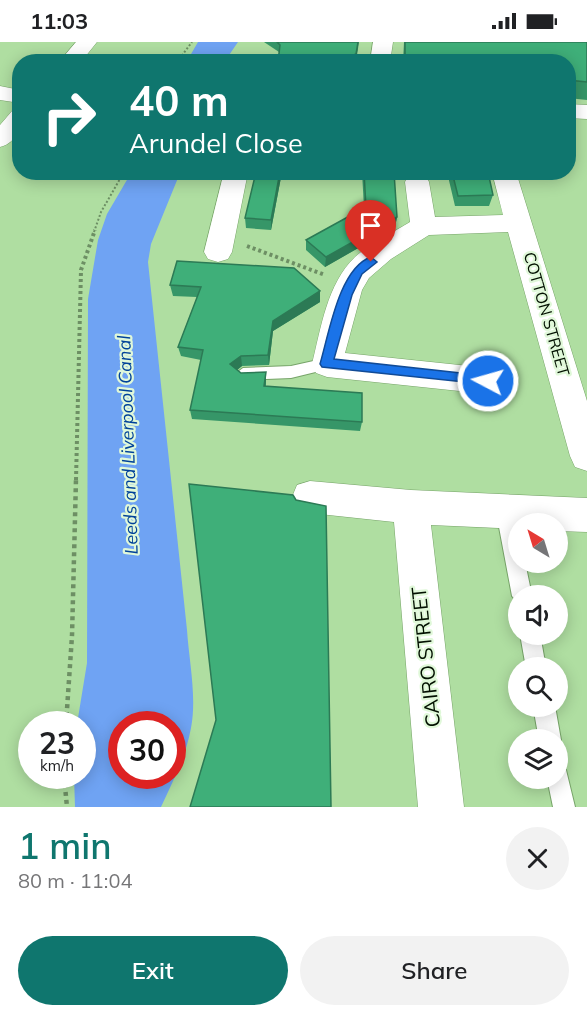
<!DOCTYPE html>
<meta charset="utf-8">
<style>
body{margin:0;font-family:Mulish,sans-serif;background:#f2f2f2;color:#202124;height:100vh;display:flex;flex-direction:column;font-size:22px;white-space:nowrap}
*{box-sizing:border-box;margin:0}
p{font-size:20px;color:#757577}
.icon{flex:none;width:33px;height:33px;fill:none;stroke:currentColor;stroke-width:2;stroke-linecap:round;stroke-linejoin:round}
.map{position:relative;height:765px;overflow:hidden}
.side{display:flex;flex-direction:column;background:#fff;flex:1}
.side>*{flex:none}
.banner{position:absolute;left:12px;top:12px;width:564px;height:126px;border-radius:24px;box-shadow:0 3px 15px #0003;background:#0f766e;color:#fff;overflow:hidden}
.needle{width:39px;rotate:322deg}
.fabs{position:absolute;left:508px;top:471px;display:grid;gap:12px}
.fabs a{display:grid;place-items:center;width:60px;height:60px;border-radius:50%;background:#fff;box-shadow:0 3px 15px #0003;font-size:30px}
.speed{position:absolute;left:18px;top:669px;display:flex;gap:12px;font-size:30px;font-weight:700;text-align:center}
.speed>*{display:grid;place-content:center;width:78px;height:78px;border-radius:50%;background:#fff;box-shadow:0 3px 15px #0003;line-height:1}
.speed small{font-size:15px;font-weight:400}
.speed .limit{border:9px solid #d22;background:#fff;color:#111}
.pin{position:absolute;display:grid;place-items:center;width:51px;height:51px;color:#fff;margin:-62px -26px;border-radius:50% 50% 50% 0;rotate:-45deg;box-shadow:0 0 6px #0007}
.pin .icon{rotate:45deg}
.me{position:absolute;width:66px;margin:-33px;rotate:276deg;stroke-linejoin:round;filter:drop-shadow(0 0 4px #0008)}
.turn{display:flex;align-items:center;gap:21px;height:126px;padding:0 18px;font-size:27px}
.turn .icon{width:78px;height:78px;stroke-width:2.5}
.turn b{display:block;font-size:42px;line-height:51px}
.round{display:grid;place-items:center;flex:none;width:63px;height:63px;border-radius:32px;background:#f2f2f2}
.summary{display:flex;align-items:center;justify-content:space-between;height:102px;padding:0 18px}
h1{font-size:36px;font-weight:600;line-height:45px;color:#0f766e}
.primary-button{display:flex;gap:12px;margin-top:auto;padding:12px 18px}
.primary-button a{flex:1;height:69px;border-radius:36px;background:#0f766e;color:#fff;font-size:24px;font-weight:600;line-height:69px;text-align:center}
.primary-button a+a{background:#f2f2f2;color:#202124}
.status{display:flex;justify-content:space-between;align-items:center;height:42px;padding:0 30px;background:#fff;direction:ltr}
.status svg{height:16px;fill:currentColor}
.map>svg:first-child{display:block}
.water{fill:#6fa3f3;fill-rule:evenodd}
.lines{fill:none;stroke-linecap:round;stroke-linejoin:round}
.lane-casing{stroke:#77a469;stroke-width:2}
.street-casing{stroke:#77a469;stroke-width:1}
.path-far2{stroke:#6d8f64;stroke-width:2;stroke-dasharray:2 2;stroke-linecap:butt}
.path-far1{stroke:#6d8f64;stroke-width:4;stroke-dasharray:3 3;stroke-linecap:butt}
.path{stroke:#6d8f64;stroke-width:4.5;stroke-dasharray:4 4;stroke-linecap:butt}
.lane{fill:#fff;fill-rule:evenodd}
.street{fill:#fff;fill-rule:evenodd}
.wall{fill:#369668}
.shaded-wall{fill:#2c7a55}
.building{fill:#3faf79;stroke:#2c7a55;stroke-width:1.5}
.route{fill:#1a73e8;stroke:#114b97;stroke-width:1.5}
.labels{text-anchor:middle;stroke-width:4.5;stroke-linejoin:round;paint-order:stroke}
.street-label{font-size:16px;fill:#021000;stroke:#e0f8d9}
.water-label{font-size:18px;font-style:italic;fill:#004299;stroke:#e0f8d9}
.near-street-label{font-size:20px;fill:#021000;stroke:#e0f8d9}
</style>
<div class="status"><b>11:03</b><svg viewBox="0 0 49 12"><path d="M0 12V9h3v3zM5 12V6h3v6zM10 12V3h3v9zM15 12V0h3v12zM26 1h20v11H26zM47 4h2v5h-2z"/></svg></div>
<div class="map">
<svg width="587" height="765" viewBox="0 0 587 765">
<rect width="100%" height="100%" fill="#afdea1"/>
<path class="water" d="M198,0H238L225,19H187Z
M131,131H180L151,202L148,220L187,588C189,619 197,655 191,686C186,714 173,739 161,765H75L74,734H82V682H77L87,621L88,257L98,198L107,172ZM122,682H172V734H122Z"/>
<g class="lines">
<g class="lane-casing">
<path id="lane" d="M327,316L332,318L335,322L332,326L291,336L243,338L235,332L243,326L291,324Z
M505,461L511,463C519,481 519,501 519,520H525L532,554H519V562L512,554L496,469L499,463Z
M520,592H540L546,626H526Z
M533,664H555L561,698L558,705V698H539Z
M558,725L566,728L575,765H553L547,736H558Z"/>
</g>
<g class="street-casing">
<path id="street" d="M76,0H97L81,20H59Z
M373,0H393L390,20H370Z
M0,44L20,48V61L0,58Z
M568,62L587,63V77L568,76Z
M20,67C20,84 19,100 0,105V83L12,69Z
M224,130H248L232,210L228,217L218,220L208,217L204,210Z
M492,130H516L587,359V429L575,425L570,414L508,190L429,193L391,217L369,236L362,248L345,311L488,326L499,330L504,339L499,348L488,352L327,335L316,331L312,322C321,286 327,242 355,215C371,201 392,191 410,180L405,140L408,134L417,132L426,134L429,140L435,175L503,173Z
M310,439L411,448L587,456V490L558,489V482H519V487L431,483L464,765H418L394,480L310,471L297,467L292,455L297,443Z"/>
</g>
<path class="path-far2" d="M177,20L192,0
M94,190L101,170L124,130"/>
<path class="path-far1" d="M247,204L325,233
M76,438L81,228L95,188"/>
<path class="path" d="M66,682L72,594L76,437
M64,734L67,765"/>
<use href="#lane" class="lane"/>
<use href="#street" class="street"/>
</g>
<path class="wall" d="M264,0H359L356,20H278L279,10Z
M404,0H587V58L568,56V20H403Z
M256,130H282L271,188L246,186L245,176Z
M362,130H394L397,175L395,185L325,225L306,208V198L364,166Z
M447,130H488L493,153L489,164H455Z
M177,219L320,260L273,289L269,323L242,324L237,328L241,331L266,339V344L362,380L360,389L192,377L190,368L201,318L181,314L178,305L197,255L173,254L170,243Z"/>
<path class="shaded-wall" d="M358,0L356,20H339Z
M280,130H282L271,188V178Z
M397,175L395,185L325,225L326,215Z
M320,249V260L273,289L269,323L268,313L273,279Z
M241,314L242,324L232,332L230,322Z
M266,330V339L264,353V344Z"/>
<path class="building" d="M277,0H358L356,12L339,20H278L280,3Z
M405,0H587V40L568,38V20H412L405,15Z
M256,130H280L271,178L245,176Z
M364,130H394L397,175L326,215L306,198L366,165Z
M452,130H488L493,153L458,154Z
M177,219L294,226L320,249L273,279L268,313L241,314L230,322L241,331L266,330L264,344L362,351V380L190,368L203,308L178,305L201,245L170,243Z
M189,442L293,453L296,458L326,464L331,765H190L216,678Z"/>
<path class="route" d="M371,215L377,220L362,232L352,253L334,317L488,334L495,339L493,343L322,325L320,322C329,292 339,226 371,215Z"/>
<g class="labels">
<g class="street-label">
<text transform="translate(547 272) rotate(74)" y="6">COTTON STREET</text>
</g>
<g class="water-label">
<text transform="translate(128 403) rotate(-92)" y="6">Leeds and Liverpool Canal</text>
</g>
<g class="near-street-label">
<text transform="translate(426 615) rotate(-96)" y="7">CAIRO STREET</text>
</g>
</g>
</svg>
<div class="fabs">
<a><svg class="needle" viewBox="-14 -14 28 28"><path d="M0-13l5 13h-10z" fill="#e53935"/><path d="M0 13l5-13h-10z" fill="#757577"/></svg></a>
<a><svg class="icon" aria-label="sound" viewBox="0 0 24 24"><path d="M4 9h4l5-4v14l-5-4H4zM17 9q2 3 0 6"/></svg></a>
<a><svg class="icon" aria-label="search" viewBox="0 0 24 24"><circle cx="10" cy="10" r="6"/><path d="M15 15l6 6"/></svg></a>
<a><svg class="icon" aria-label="layers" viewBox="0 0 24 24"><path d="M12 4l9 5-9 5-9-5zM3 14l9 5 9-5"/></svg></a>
</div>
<div class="speed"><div>23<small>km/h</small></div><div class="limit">30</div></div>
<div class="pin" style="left:371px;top:220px;background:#d93025"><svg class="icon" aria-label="arrive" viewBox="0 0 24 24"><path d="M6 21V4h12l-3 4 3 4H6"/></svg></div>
<svg class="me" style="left:488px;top:339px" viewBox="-20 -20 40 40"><circle r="17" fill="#1a73e8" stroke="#fff" stroke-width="3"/><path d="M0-11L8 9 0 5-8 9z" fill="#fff"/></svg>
<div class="banner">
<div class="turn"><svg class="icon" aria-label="right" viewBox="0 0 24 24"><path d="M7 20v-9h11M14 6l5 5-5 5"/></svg><div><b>40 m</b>Arundel Close</div></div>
</div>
</div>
<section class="side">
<div class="summary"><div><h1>1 min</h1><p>80 m · 11:04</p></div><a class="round"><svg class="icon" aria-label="close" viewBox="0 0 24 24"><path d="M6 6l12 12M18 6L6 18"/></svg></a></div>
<div class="primary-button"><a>Exit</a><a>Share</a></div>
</section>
